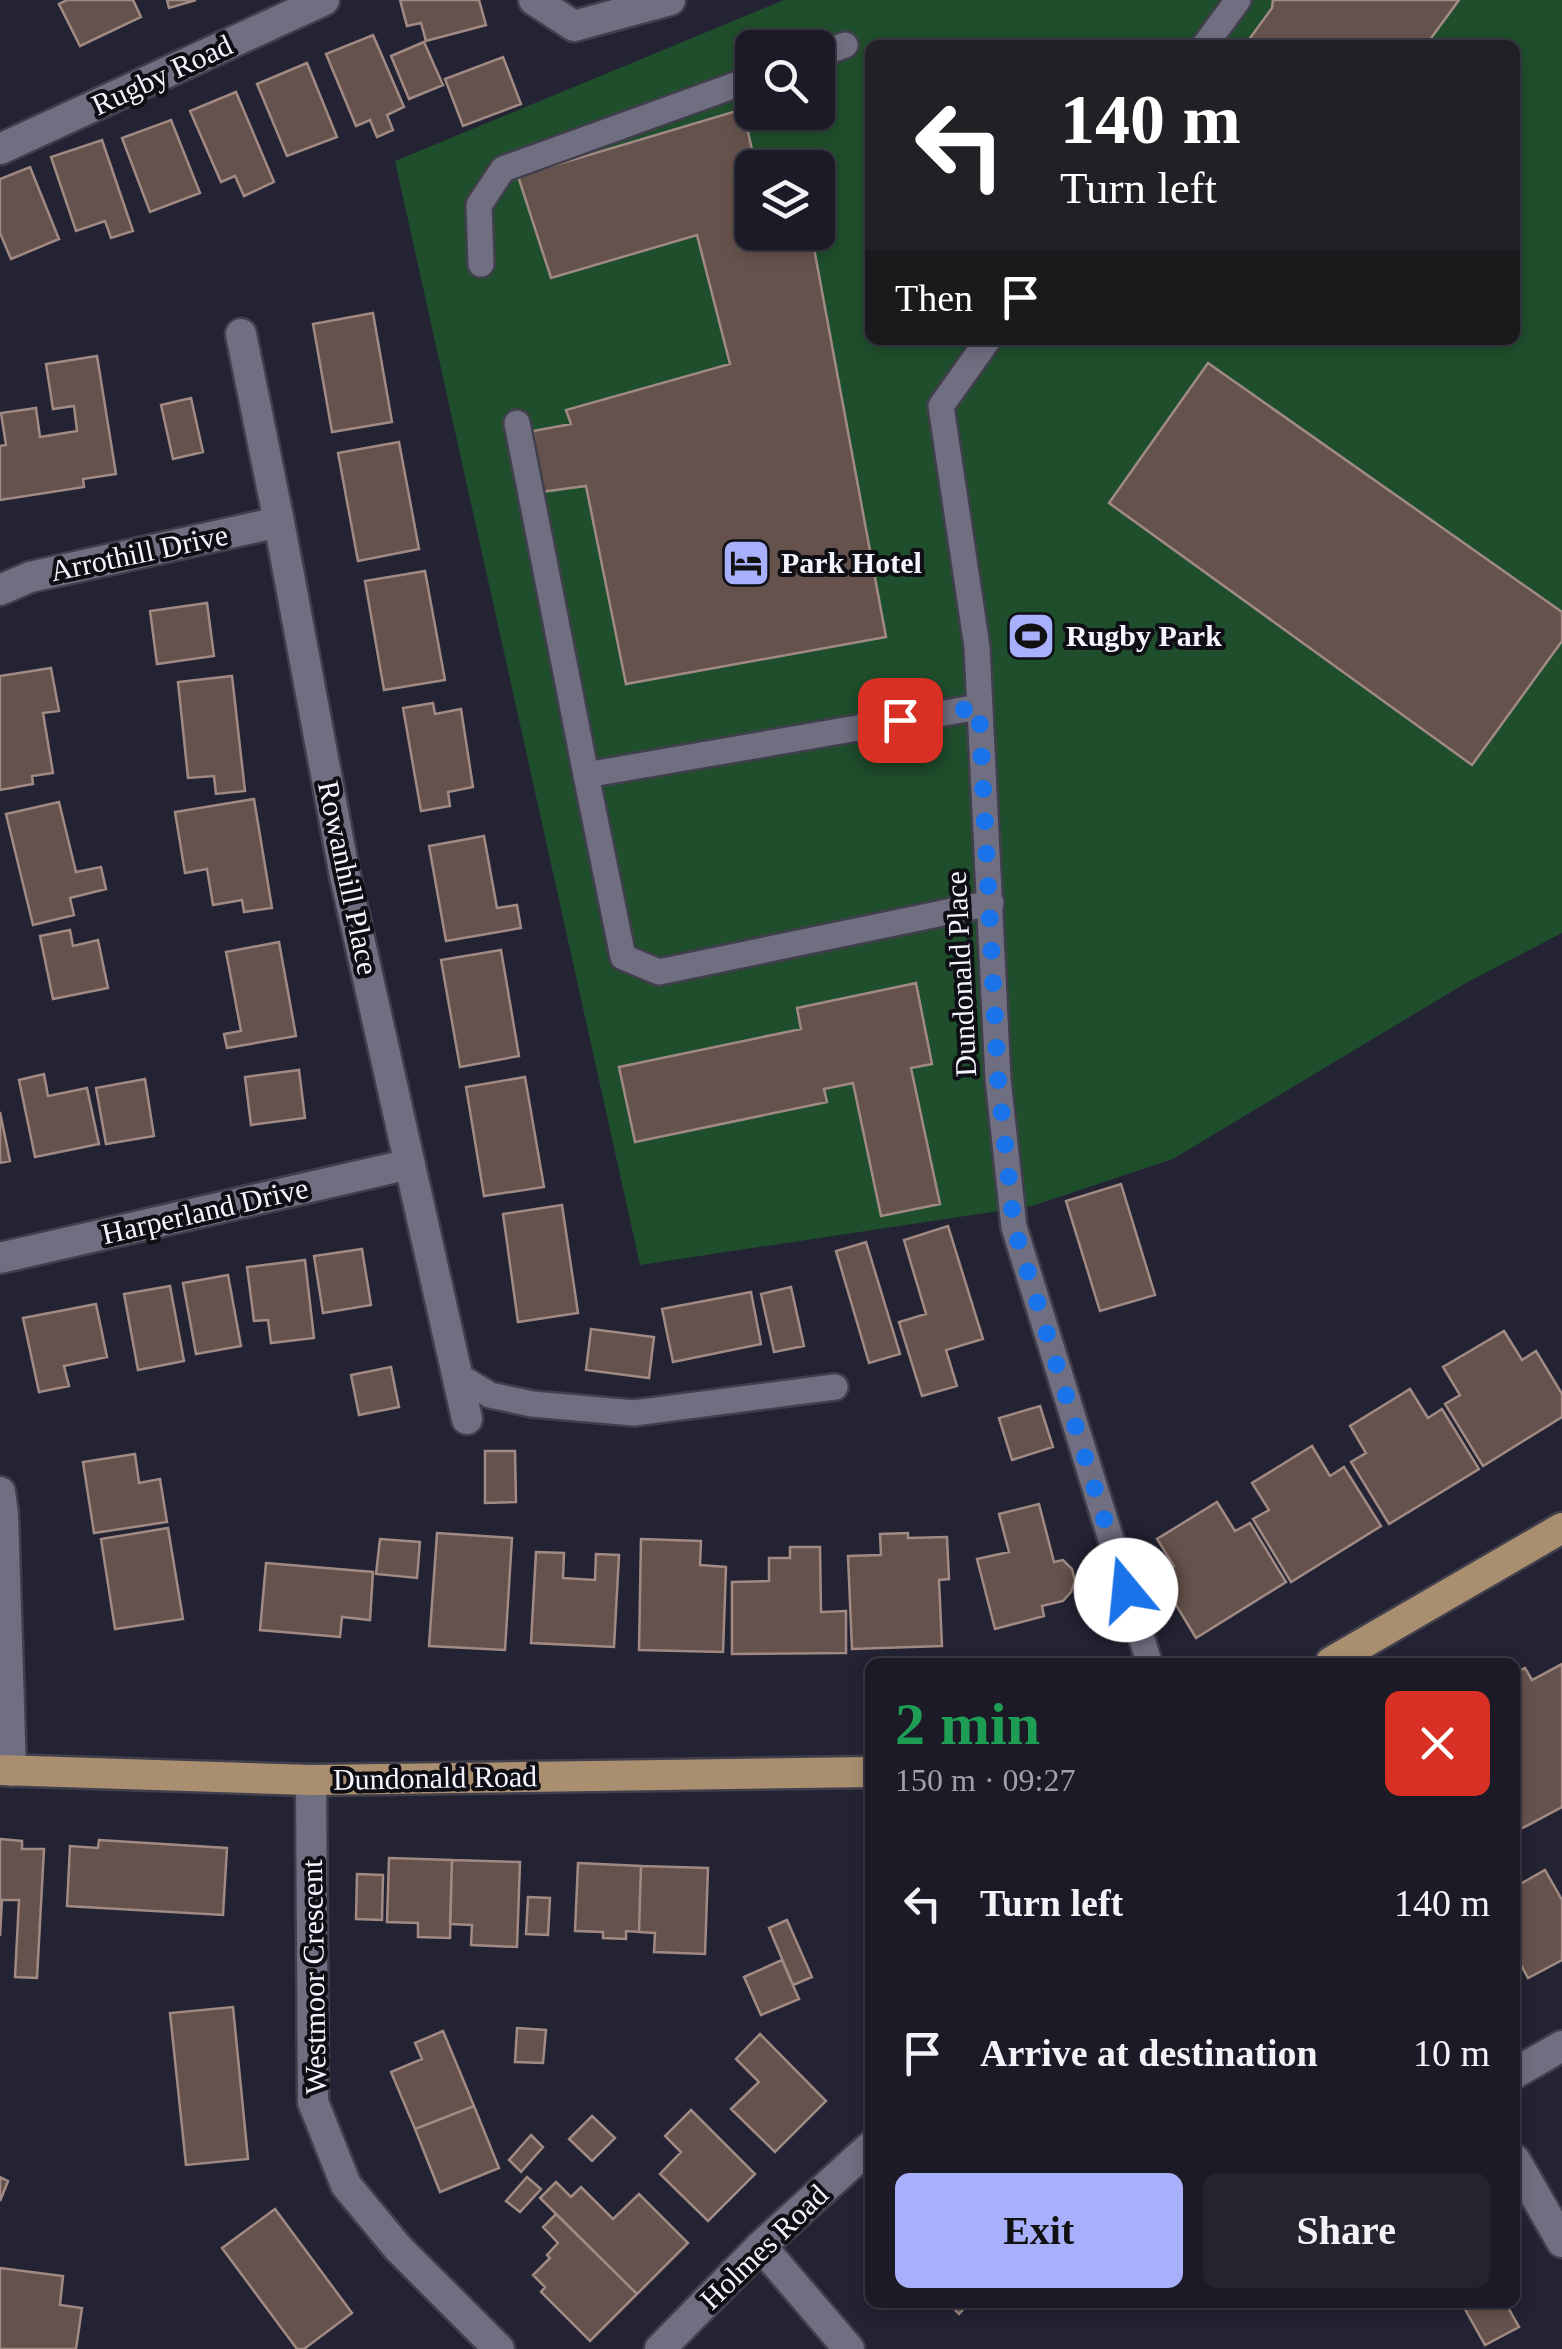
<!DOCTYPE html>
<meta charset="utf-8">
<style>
body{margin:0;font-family:"Times New Roman",serif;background:#24232e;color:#f1f3f6;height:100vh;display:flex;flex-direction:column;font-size:38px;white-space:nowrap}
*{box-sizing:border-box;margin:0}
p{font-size:32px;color:#a0a1a7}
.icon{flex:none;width:55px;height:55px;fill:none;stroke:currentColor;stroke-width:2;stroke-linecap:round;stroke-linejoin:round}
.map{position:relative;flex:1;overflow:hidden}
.details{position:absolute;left:865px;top:1658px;width:655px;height:650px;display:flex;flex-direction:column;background:#1b1a26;border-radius:15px;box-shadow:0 5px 15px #0003,0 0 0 2px #393843}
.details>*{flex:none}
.banner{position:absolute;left:865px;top:40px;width:655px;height:305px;border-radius:15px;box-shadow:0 5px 15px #0003,0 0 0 2px #393843;background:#202124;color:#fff;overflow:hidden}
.buttons{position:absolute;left:735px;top:30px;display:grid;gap:20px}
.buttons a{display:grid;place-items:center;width:100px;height:100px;border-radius:15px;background:#1b1a26;box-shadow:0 5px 15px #0003,0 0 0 2px #393843;font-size:50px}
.pin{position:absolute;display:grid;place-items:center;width:85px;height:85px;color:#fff;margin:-42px;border-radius:20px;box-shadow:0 5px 15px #0006}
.me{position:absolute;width:110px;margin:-55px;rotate:343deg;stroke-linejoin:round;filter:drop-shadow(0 0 8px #0008)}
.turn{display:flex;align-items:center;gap:35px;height:210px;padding:0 30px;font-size:45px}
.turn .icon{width:130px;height:130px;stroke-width:2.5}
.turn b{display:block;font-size:70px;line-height:85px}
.then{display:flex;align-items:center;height:95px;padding:0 30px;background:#0003;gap:20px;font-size:38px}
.round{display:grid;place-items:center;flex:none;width:105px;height:105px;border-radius:15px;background:#24232e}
.overview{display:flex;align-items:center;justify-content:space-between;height:170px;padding:0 30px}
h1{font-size:60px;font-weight:800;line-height:75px;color:#1e9e55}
.action{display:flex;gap:20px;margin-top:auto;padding:20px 30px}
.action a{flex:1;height:115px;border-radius:15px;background:#a8b0fc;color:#111;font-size:40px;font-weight:800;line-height:115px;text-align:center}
.action a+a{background:#24232e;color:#f1f3f6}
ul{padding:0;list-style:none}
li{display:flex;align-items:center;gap:30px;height:150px;padding:0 30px}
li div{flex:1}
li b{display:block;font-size:38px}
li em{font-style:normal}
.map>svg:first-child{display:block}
.green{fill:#1f4e2c;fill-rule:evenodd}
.building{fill:#66524c;stroke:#a08a83;stroke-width:2.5}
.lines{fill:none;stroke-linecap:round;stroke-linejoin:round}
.lane-casing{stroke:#413f4c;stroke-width:30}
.street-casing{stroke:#413f4c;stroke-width:35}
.primary-casing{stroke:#413f4c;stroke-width:35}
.lane{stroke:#706f81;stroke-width:25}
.street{stroke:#706f81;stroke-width:30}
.primary{stroke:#a98f70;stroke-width:30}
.route{stroke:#1a73e8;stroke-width:18;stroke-dasharray:0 32.4}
.labels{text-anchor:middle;stroke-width:8;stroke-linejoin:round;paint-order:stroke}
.street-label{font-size:30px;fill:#f4f4fe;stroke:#0e0e14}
.poi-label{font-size:30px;font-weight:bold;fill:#f4f4fe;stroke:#0e0e14;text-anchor:start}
</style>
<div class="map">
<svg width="1562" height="2349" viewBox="0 0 1562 2349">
<rect width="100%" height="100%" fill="#242333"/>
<path class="green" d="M784,0H1562V933L1466,983L1173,1159L1032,1206L640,1265L395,161ZM870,45H1515V340H870ZM752,48H818V112H752ZM752,168H818V232H752Z"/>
<path class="building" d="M67,0H133L141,17L80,46L59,4Z
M167,0H196L169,8Z
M400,0H479L486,25L426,41L421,23L407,26Z
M1273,0H1459L1426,45H1245L1272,8Z
M373,35L404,107L387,115L393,130L377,137L370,120L356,126L326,54Z
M424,42L443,85L409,99L391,56Z
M503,57L521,104L463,126L445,79Z
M307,63L337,137L287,156L257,84Z
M236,92L274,182L244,196L235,176L221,182L190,111Z
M743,109L756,168H752V232H811L886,637L626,684L586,486L541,492L533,431L571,424L566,410L730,364L697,235L551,278L518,176Z
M171,120L200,193L150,212L122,138Z
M102,140L133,231L111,238L105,221L76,231L51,157Z
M30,167L59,239L11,259L0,233V179Z
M373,313L392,422L332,432L313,324Z
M97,356L116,474L83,479L84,487L0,500V446L6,445L1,413L36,408L40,437L77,431L74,406L53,409L46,364Z
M1208,363L1562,612V641L1472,765L1109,503Z
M191,398L203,452L173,459L161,405Z
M399,442L419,549L358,561L338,453Z
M425,571L445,680L384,690L365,581Z
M207,603L214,656L157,664L150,611Z
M51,668L59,711L43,713L53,773L32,776L33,784L0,790V676Z
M232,676L245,791L216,794L214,776L188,778L178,682Z
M433,703L435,714L461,709L473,787L448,792L450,806L421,811L403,708Z
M254,799L272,908L244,912L242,900L213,905L207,869L185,873L175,812Z
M59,802L76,872L101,867L106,889L70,898L74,915L33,925L6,814Z
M484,836L497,908L517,905L521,928L446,941L429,846Z
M70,930L73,946L98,940L108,988L53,999L40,936Z
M279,942L296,1036L227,1048L224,1034L241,1031L226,952Z
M501,950L519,1056L460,1067L441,960Z
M916,983L932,1064L911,1068L940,1204L881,1216L853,1083L824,1089L827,1102L635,1142L619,1067L801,1029L797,1008Z
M299,1070L305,1118L251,1125L245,1077Z
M44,1074L48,1096L87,1088L99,1144L35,1157L19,1080Z
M525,1077L544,1187L484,1196L466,1087Z
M145,1079L154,1136L106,1144L96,1088Z
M0,1112L10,1161L0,1163Z
M1121,1184L1155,1295L1100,1311L1066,1201Z
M562,1205L578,1313L518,1322L503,1214Z
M948,1226L983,1339L946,1350L957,1386L922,1396L899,1322L926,1314L904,1240Z
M866,1242L900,1354L869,1363L836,1251Z
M362,1249L371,1305L323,1313L314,1256Z
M305,1260L314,1338L271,1343L268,1320L254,1321L247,1267Z
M228,1275L241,1346L196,1354L183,1283Z
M170,1286L184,1361L138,1370L124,1294Z
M791,1287L804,1346L774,1352L761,1294Z
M751,1292L761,1344L673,1362L662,1309Z
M96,1304L107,1357L64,1366L69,1386L39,1392L23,1318Z
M591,1329L654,1337L649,1378L586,1370Z
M1504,1331L1522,1360L1536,1351L1562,1394V1417L1483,1466L1445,1404L1460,1395L1443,1367Z
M391,1367L399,1407L359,1415L351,1375Z
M1410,1389L1428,1418L1442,1409L1479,1469L1389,1524L1351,1462L1366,1453L1350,1426Z
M1040,1406L1053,1447L1012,1460L999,1418Z
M1312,1446L1330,1476L1344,1467L1381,1526L1291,1582L1253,1519L1269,1510L1252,1483Z
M485,1451H515L516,1502L485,1503Z
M135,1454L139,1483L160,1479L167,1522L94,1533L83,1462Z
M1217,1502L1235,1531L1250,1523L1286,1582L1196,1638L1158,1575L1174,1566L1157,1539Z
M1039,1504L1054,1562L1063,1560L1072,1569L1075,1581L1071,1592L1063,1601L1042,1606L1044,1616L995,1629L977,1559L1009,1552L999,1514Z
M168,1528L183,1619L115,1629L101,1539Z
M437,1533L512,1538L505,1650L429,1646Z
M908,1533V1538L947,1537L949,1579L939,1580L942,1646L852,1649L848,1556L881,1555L880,1534Z
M380,1539L420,1542L417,1578L376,1574Z
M641,1539L701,1541L700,1565L726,1567L723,1652L639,1650Z
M790,1547H820L821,1612L846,1611V1653L732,1654V1582L769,1581V1558H790Z
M536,1552L564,1553L563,1578L595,1580L596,1554L619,1555L614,1647L531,1643Z
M266,1563L373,1572L370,1620L342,1617L340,1637L260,1630Z
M1562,1664V1807L1515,1832V1673L1525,1668L1532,1680Z
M0,1839L22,1841V1849H44L37,1978L15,1977L19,1900H2L0,1936Z
M99,1840L227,1848L223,1915L67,1906L70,1846L98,1848Z
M389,1858L452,1860L450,1938L418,1937V1923L387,1922Z
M452,1860L520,1862L517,1947L471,1945L472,1925L450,1924Z
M578,1863L641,1866L639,1932L626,1931V1939L603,1938V1932L575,1931Z
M641,1866L708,1868L705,1954L654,1952L655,1933L639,1932Z
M1545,1870L1562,1900V1960L1528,1978L1515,1954V1887Z
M357,1874L383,1875L382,1920L356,1919Z
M528,1897L550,1898L548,1935L526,1934Z
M787,1920L812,1977L793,1985L769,1928Z
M782,1960L799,1999L761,2015L744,1977Z
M233,2007L248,2159L186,2165L170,2013Z
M517,2028L546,2030L543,2063L515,2062Z
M443,2031L474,2106L415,2129L391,2072L422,2059L415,2043Z
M760,2034L826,2101L775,2152L731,2109L759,2082L736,2059Z
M474,2106L499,2168L440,2192L415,2129Z
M691,2110L755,2174L708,2221L660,2174L681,2152L665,2136Z
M592,2116L615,2138L592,2161L569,2139Z
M531,2135L543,2147L521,2172L509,2160Z
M0,2177L8,2181L0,2201Z
M527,2177L541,2189L520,2212L506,2201Z
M556,2182L571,2197L581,2187L613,2219L639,2194L688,2243L637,2294L540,2198Z
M275,2209L352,2313L304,2349H297L222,2248Z
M556,2214L637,2294L590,2341L541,2292L545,2287L533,2275L550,2258L547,2255L558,2243L543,2227Z
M0,2268L63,2276L60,2305L82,2308L76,2349H0Z
M948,2302H970L959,2314Z
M1461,2302H1505L1519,2327L1485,2345Z"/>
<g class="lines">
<g class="lane-casing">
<path id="lane" d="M1205,45L1238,0
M818,55L845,45
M481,264L479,205L503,169L752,79
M988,340L941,406L977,647L998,1079L1014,1227L1149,1662
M517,423L586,775L979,707
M586,775L623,957L659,972L991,903
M457,1375L490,1395L532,1404L634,1413L835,1387"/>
</g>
<g class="street-casing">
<path id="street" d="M534,0L574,26L670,0
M0,149L324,0
M241,334L279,522L345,876L467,1419
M0,590L30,577L279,522
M0,1258L410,1164
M0,1492L3,1514L11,1771
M311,1780L313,2102L346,2185L398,2248L499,2349
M1515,2073L1562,2046
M1515,2160L1562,2242
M761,2246L849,2349
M660,2349L761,2246L870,2147"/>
</g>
<g class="primary-casing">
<path id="primary" d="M1331,1662L1562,1528
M0,1770L311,1780L870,1772"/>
</g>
<use href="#lane" class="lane"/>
<use href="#street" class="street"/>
<use href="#primary" class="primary"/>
</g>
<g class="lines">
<path class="route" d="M900,720L979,707L998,1079L1014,1227L1126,1590"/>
</g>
<defs>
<g id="hotel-square" transform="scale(2.5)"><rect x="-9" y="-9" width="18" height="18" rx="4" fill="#a8b0fc" stroke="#0e0e14"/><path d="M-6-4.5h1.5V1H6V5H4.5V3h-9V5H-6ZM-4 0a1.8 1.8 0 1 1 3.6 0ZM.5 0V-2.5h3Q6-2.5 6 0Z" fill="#111"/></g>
<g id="stadium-square" transform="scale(2.5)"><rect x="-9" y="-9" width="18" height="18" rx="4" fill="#a8b0fc" stroke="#0e0e14"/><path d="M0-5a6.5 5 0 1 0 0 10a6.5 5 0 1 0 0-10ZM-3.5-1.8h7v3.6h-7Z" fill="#111"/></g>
</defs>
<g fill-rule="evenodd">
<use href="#hotel-square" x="746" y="563"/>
<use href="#stadium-square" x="1031" y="636"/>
</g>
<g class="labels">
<g class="street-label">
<text transform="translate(162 75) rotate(-25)" y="10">Rugby Road</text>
<text transform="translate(139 553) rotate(-12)" y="10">Arrothill Drive</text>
<text transform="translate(348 878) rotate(78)" y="10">Rowanhill Place</text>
<text transform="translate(961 974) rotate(-93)" y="10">Dundonald Place</text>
<text transform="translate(205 1211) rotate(-13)" y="10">Harperland Drive</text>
<text transform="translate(435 1778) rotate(-1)" y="10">Dundonald Road</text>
<text transform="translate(314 1977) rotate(-91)" y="10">Westmoor Crescent</text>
<text transform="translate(764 2247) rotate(-44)" y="10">Holmes Road</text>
</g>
<g class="poi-label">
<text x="781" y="573">Park Hotel</text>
<text x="1066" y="646">Rugby Park</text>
</g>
</g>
</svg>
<div class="buttons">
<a><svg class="icon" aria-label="search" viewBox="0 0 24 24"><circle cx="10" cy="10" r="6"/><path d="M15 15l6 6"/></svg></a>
<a><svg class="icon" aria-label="layers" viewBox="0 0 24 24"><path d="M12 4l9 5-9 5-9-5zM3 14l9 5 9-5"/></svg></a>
</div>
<div class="pin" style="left:900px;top:720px;background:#d93025"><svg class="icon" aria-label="arrive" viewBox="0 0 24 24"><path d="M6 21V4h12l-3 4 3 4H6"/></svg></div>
<svg class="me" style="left:1126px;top:1590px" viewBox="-20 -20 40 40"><circle r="19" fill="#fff"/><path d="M0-13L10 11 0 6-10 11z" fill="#1a73e8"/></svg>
<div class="banner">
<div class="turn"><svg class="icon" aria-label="left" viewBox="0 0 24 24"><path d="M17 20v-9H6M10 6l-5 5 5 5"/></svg><div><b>140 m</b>Turn left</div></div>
<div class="then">Then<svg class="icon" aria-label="arrive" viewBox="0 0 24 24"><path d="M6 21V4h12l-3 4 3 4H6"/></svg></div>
</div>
<section class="details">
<div class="overview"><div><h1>2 min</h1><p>150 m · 09:27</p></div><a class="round" style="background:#d93025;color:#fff"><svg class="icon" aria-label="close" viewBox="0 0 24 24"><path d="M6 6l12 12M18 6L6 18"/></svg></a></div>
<ul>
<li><svg class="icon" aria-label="left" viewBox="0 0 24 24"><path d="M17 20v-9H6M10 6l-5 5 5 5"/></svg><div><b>Turn left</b></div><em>140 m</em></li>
<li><svg class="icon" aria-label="arrive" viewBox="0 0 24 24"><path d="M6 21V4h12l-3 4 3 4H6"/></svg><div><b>Arrive at destination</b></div><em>10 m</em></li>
</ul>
<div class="action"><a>Exit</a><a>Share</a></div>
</section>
</div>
